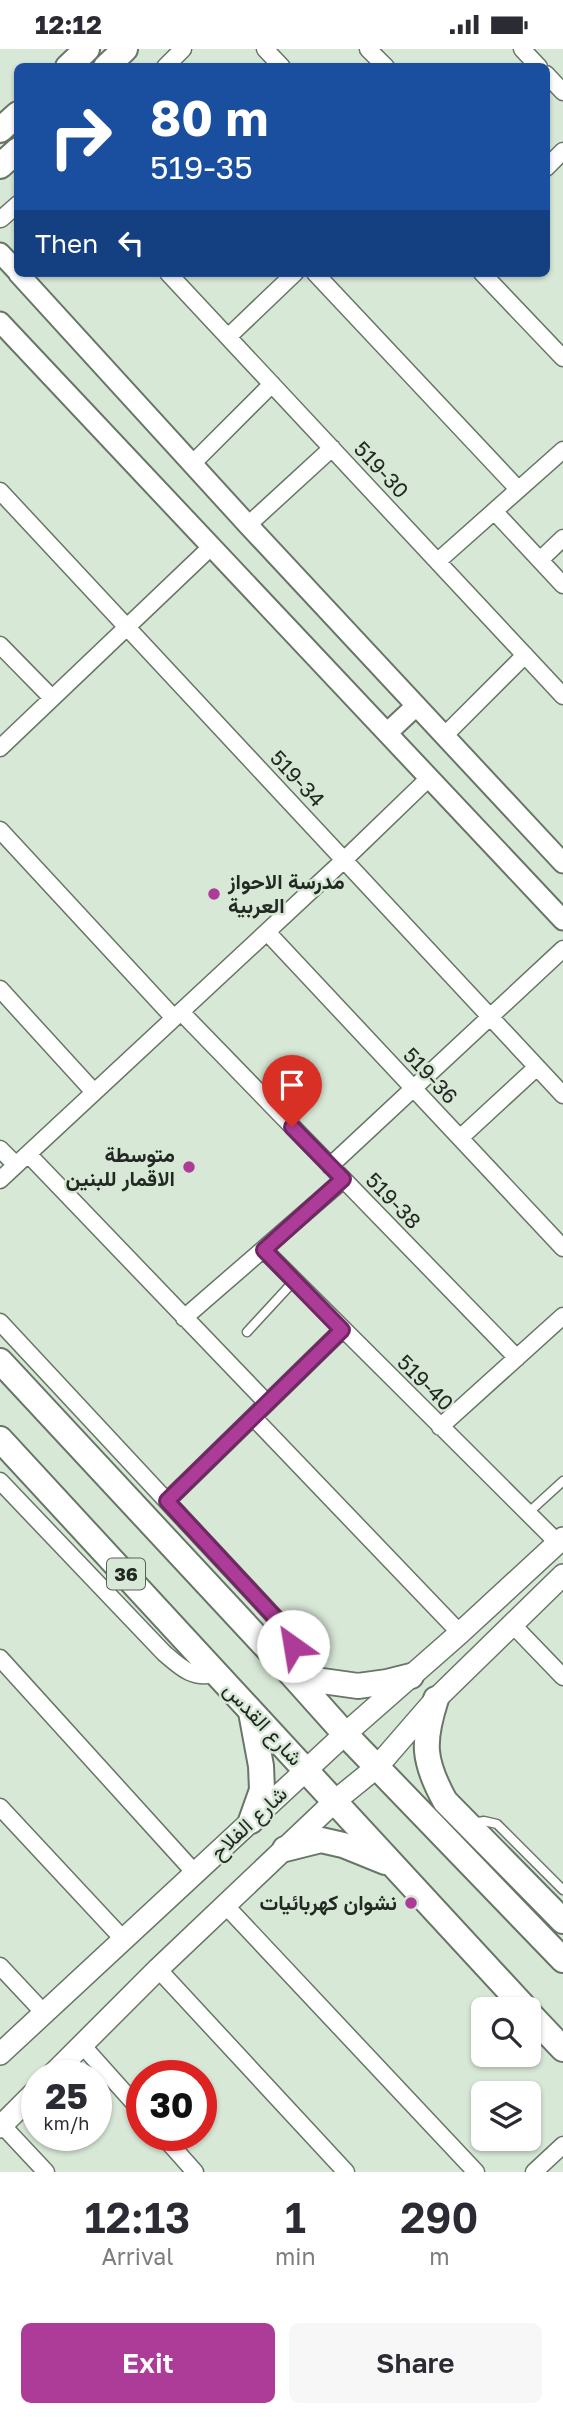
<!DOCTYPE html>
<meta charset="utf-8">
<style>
body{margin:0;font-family:"Golos Text",Vazirmatn,sans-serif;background:#f7f7f7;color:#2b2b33;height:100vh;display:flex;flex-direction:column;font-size:26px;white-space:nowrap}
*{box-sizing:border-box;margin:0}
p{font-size:23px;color:#7c7c81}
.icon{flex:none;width:38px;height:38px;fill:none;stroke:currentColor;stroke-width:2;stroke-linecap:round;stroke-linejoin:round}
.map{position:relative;height:2123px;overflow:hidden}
.panel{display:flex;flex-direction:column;background:#fff;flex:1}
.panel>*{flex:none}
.top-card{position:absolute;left:14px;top:14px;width:536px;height:214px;border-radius:10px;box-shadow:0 2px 5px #0004;background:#1a4fa0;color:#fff;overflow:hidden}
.tools{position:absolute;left:471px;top:1948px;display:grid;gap:14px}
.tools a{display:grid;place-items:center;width:70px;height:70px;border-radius:10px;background:#fff;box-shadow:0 2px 5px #0004;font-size:35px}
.speed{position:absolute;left:21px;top:2011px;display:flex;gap:14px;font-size:35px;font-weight:700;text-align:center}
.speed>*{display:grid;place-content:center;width:91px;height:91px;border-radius:50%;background:#fff;box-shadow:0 2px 5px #0004;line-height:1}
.speed small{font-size:18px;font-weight:400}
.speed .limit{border:10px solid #d22;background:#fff;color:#111}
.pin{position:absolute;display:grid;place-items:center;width:60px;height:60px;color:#fff;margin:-72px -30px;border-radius:50% 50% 50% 0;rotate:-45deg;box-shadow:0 0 7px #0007}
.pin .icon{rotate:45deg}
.me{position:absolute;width:77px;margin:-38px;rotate:328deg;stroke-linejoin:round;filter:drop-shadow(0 0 5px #0008)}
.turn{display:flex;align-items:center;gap:24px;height:147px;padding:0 21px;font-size:32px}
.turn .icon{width:91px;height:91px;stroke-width:2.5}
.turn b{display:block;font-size:49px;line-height:60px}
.then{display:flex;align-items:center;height:66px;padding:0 21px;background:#0003;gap:14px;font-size:26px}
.eta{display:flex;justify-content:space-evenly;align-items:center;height:119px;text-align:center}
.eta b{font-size:42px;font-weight:600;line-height:49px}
.button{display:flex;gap:14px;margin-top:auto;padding:14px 21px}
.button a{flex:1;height:80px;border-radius:10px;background:#ac3c98;color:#fff;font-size:28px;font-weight:600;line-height:80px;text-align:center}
.button a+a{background:#f7f7f7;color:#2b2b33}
.status{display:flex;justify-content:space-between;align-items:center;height:49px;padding:0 35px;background:#fff;direction:ltr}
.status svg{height:19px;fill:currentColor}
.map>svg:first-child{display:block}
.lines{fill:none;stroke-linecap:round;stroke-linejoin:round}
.service-casing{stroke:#677667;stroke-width:11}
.minor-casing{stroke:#677667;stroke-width:19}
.tertiary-casing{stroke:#677667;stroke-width:23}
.secondary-casing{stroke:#677667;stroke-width:24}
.primary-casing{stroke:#677667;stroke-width:28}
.service{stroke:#fff;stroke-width:8}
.minor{stroke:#fff;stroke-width:16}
.tertiary{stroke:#fff;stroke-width:19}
.secondary{stroke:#fff;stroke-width:21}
.primary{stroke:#fff;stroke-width:24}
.route-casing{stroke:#702763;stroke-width:18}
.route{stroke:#ac3c98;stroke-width:12}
.poi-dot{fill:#ac3c98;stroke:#d8e8d7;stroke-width:2.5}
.labels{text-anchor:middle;stroke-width:5;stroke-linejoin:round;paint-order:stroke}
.shield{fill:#d8e8d7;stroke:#596258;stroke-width:2}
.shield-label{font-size:19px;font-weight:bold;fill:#222822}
.street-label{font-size:21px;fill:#222822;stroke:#d8e8d7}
.poi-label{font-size:21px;font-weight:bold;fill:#222822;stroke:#d8e8d7;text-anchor:end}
</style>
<div class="status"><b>12:12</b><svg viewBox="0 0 49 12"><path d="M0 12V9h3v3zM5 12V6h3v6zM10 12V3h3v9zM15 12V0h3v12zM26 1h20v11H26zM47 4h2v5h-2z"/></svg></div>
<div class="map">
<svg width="563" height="2123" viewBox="0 0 563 2123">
<rect width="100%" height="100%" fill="#d8e8d7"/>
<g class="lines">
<g class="service-casing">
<path id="service" d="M247,1283L294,1232
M528,1464L563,1432
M471,1774L484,1772L497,1775L563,1841"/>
</g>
<g class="minor-casing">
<path id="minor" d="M265,0L282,18
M368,0L386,18
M522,0L539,18
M165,18L183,0
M546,25L563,43
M546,119L563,102
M1,170L18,155
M168,224L563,647
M315,224L518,440
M482,224L563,309
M228,288L295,224
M192,415L272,335
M0,442L563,1046
M494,462L563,536
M248,476L332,399
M540,511L563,489
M438,512L563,401
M0,596L52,649
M444,687L525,606
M0,699L212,497
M0,781L174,969
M267,883L563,1199
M0,940L94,1043
M181,963L517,1309
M460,1089L537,1018
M0,1100L16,1116
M28,1105L267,1354
M330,1117L563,900
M0,1131L344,811L429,729
M264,1201L558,1494
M184,1269L343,1131
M0,1273L284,1578L293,1597L287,1620
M253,1368L460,1584
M440,1378L563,1267
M0,1432L164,1604C180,1618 194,1632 217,1624
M167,1452L342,1281
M512,1575L563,1628
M0,1609L195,1824
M0,1758L124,1891
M226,1857L476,2123
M0,1917L45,1965
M158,1920L346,2123
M82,1996L142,2063
M2,2076L46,2123
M162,2086L195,2123
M534,2123L563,2096"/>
</g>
<g class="tertiary-casing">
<path id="tertiary" d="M0,204L18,223
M18,224L248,476L563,814
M0,273L563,871
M387,684L416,657"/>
</g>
<g class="secondary-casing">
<path id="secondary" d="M0,2005L345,1685L460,1584L563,1489
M52,2026L158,1920L335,1752L377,1718L436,1650L563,1526
M0,2078L37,2041"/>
</g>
<g class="primary-casing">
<path id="primary" d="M68,18L87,0
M106,18L125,0
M0,81L18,65
M0,117L18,101
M0,1312L294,1628L345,1685L563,1911
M0,1390L526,1960
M294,1628L358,1637L387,1633L411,1627
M436,1650C422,1693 423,1712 445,1752L563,1872
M251,1772L262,1741L261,1717L251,1663
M285,1800L321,1791L343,1796L385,1813
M528,1963L563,2000"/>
</g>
<use href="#service" class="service"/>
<use href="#minor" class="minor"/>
<use href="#tertiary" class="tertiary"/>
<use href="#secondary" class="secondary"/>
<use href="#primary" class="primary"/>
</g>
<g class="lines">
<g class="route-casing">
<path id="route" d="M292,1078L343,1130L264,1201L342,1281L167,1452L284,1578L293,1597"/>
</g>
<use href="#route" class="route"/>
</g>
<g class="poi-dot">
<circle cx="214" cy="845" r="7"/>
<circle cx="189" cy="1118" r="7"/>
<circle cx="411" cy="1854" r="7"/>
</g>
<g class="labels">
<rect class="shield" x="107" y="1509.5" width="38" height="31" rx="5"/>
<g class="shield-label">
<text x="126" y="1532">36</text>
</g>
<g class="street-label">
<text transform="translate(381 421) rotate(47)" y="7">519-30</text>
<text transform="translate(297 730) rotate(47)" y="7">519-34</text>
<text transform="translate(430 1027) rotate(47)" y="7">519-36</text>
<text transform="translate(393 1152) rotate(46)" y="7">519-38</text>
<text transform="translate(425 1334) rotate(45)" y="7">519-40</text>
<text transform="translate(263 1675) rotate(47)" y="7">شارع القدس</text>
<text transform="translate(249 1774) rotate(-43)" y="7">شارع الفلاح</text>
</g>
<g class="poi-label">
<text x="228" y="840" text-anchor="start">مدرسة الاحواز<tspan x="228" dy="24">العربية</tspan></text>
<text x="175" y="1113">متوسطة<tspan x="175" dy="24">الاقمار للبنين</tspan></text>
<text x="397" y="1861">نشوان كهربائيات</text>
</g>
</g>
</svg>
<div class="tools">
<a><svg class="icon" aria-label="search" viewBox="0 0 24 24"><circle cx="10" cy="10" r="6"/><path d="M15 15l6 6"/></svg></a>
<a><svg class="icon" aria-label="layers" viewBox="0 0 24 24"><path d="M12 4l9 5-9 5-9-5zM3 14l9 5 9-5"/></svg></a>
</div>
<div class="speed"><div>25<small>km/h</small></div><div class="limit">30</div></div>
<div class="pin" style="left:292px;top:1078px;background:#d93025"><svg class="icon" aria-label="arrive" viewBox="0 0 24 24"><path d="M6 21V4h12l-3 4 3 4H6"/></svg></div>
<svg class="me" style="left:293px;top:1597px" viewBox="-20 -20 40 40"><circle r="19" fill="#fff"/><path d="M0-13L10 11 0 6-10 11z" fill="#ac3c98"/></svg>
<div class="top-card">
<div class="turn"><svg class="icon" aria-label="right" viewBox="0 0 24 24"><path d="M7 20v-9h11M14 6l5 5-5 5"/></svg><div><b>80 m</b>519-35</div></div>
<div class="then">Then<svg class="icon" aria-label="left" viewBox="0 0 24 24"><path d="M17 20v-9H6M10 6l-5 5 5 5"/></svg></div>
</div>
</div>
<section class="panel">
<div class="eta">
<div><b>12:13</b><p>Arrival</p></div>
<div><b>1</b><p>min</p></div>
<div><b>290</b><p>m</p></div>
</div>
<div class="button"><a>Exit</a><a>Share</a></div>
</section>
